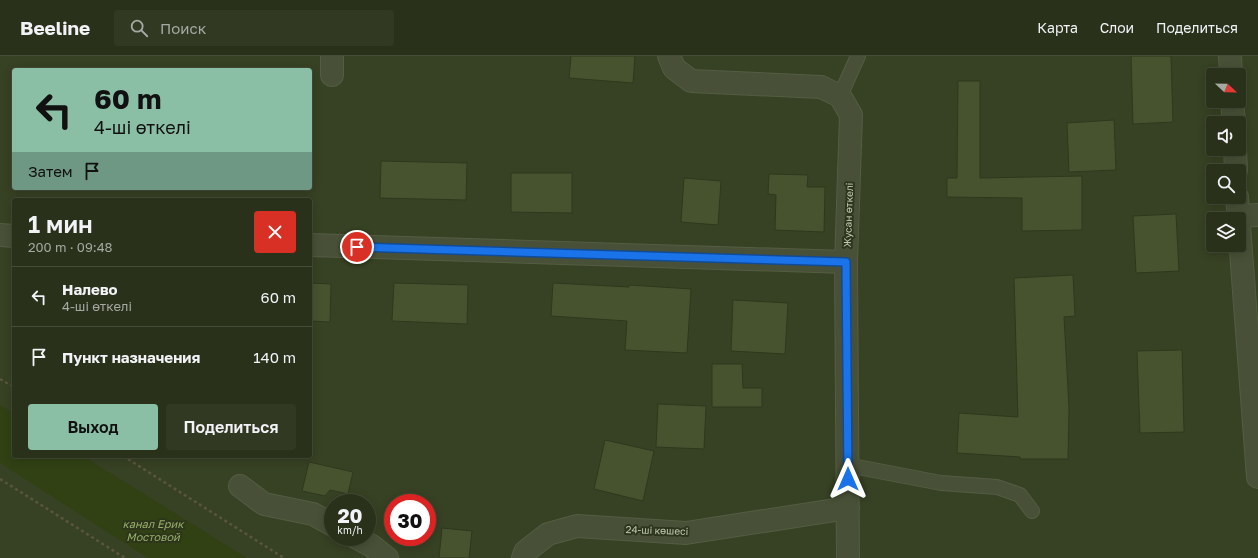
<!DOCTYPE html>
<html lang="ru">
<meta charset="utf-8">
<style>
body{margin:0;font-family:"Golos Text",sans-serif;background:#313923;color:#f1f3f6;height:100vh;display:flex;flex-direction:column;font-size:15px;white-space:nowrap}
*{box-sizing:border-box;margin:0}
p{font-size:13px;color:#a5a9a2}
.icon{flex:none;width:22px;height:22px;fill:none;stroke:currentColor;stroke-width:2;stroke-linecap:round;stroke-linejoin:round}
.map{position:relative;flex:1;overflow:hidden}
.panel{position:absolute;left:12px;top:142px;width:300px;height:260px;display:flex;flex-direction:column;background:#29311a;border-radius:4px;box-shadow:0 2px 10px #0003,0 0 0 1px #454c39}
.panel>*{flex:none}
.banner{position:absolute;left:12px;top:12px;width:300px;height:122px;border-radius:4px;box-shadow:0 2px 10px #0003,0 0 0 1px #454c39;background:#8abfa5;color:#111;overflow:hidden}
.needle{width:26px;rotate:112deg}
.buttons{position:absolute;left:1206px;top:12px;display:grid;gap:8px}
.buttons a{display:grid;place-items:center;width:40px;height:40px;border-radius:4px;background:#29311a;box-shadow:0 2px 10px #0003,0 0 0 1px #454c39;font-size:20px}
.speed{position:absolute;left:324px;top:438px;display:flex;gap:8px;font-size:20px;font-weight:700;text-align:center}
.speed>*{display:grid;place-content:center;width:52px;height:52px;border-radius:50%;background:#29311a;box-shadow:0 2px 10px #0003,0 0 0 1px #454c39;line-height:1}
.speed small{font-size:10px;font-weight:400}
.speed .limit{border:6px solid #d22;background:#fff;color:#111}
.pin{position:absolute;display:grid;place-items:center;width:34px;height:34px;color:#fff;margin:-17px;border:2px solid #fff;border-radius:50%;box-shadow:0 1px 4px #0007}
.me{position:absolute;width:44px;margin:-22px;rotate:0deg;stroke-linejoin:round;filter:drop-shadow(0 0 3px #0008)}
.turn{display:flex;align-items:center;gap:14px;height:84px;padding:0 16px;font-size:18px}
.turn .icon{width:52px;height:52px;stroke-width:2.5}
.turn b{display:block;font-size:28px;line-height:34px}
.then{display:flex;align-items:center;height:38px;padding:0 16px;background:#0003;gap:8px;font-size:15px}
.round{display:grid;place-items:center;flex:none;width:42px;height:42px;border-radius:4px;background:#313923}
.head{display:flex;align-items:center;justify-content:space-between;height:68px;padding:0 16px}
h1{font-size:24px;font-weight:600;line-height:30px}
.cta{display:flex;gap:8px;margin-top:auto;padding:8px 16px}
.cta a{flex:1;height:46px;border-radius:4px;background:#8abfa5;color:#111;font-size:16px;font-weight:600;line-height:46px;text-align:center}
.cta a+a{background:#313923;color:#f1f3f6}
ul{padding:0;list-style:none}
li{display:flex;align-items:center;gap:12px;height:60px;padding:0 16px;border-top:1px solid #454c39}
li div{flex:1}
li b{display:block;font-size:15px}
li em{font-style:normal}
header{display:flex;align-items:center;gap:24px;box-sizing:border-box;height:56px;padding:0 20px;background:#29311a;border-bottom:1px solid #454c39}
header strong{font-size:19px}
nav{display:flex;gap:22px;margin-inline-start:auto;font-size:14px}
.search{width:280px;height:36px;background:#313923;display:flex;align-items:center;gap:10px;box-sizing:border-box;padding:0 14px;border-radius:4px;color:#a5a9a2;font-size:15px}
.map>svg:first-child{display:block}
.water{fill:#314114}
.building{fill:#47532f;stroke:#2f381e}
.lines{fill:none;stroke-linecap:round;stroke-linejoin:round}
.lane-casing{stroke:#545d43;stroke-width:16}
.street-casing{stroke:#545d43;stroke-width:24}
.path{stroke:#5a563e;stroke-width:2.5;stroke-dasharray:3 3;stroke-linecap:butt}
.lane{stroke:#485137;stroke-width:14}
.street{stroke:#485137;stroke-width:22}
.route-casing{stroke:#114b97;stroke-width:10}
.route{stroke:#1a73e8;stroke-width:7}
.labels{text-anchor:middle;stroke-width:4;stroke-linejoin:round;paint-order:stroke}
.street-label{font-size:10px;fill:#c2ccb3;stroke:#2d361c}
.water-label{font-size:11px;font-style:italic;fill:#97ae69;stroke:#2d361c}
</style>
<header>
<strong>Beeline</strong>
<div class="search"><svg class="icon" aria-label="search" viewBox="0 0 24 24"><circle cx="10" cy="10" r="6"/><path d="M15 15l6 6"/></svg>Поиск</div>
<nav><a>Карта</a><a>Слои</a><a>Поделиться</a></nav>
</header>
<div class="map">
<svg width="1258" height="502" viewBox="0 0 1258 502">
<rect width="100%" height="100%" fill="#374123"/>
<path class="water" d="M0,349L14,357V400H83L247,502H148L0,407Z"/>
<path class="building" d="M571,0H635L633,27L569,22Z
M1131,0H1171L1173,66L1133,68Z
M958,25H980V122L1082,120V174L1022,175V142L947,141V122H957Z
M1114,64L1116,114L1069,116L1067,67Z
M381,105L467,107L466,144L380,142Z
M511,117H572V157L511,156Z
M769,118L808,119L807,131H825L824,176L775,174L776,139L768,138Z
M684,122L721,125L718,169L681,166Z
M1176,158L1179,215L1136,217L1133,160Z
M1073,219L1075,260L1064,261L1069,352L1068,403H1020V401L957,397L959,357L1018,361L1014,222Z
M310,227L331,228L330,266L310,265Z
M394,227L468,229L467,268L392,265Z
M553,227L629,231V229L691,233L687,297L625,294L627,265L551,260Z
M733,244L788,247L785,298L731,295Z
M1182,294L1184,376L1140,377L1137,295Z
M712,308H742L743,332H762V351H712Z
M658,348L706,350L704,393L656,391Z
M605,384L654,395L643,445L594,433Z
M309,406L353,416L348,438L330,434L325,440L302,435Z
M442,472L472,475L469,502H439Z"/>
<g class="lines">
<g class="lane-casing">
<path id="lane" d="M840,40L858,0
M847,409L941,427L997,431L1020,439L1032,455"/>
</g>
<g class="street-casing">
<path id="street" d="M669,0L674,12L691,25L821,31L840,40L851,59L846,206L848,502
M1230,0L1231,19
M332,19V0
M1232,45L1234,67
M1235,93L1236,115
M1237,141L1239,163
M1238,160L1258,159
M1239,169L1258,421
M0,179L14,180
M310,189L846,206
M240,430L264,448L313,458L333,469
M355,481L372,490L387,502
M523,502L525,496L548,478L577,470L686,477L848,452"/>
</g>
<path class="path" d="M0,323L14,331
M123,400L284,502
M0,423L125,502"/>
<use href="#lane" class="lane"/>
<use href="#street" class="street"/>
</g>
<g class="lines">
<g class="route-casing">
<path id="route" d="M357,191L846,206L848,423"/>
</g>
<use href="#route" class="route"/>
</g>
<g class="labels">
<g class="street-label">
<text transform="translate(848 159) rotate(-88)" y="4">Жусан өткелі</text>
<text transform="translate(657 474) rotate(2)" y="4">24-ші көшесi</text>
</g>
<g class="water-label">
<text x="153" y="472">канал Ерик<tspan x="153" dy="13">Мостовой</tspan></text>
</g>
</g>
</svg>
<div class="buttons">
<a><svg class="needle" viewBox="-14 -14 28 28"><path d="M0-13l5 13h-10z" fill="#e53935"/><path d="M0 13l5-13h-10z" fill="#a5a9a2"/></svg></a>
<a><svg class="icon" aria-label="sound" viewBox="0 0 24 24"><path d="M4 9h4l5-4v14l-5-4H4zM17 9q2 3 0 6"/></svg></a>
<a><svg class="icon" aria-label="search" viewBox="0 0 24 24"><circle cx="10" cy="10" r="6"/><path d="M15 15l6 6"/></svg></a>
<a><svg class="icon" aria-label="layers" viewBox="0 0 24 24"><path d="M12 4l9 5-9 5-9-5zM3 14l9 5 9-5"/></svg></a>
</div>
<div class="speed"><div>20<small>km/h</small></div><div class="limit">30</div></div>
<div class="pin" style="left:357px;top:191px;background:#d93025"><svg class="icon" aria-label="arrive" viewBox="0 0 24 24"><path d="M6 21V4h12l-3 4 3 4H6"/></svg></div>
<svg class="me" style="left:848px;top:423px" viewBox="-20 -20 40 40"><path d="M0-17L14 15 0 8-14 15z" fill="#1a73e8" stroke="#fff" stroke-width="4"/></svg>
<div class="banner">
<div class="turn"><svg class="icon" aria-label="left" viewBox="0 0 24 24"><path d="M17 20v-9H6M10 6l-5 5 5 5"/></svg><div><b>60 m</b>4-шi өткелi</div></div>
<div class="then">Затем<svg class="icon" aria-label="arrive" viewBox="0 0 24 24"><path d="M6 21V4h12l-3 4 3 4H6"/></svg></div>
</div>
<section class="panel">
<div class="head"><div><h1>1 мин</h1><p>200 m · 09:48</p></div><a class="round" style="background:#d93025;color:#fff"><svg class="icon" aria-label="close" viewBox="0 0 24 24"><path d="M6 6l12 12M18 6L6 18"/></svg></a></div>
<ul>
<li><svg class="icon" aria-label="left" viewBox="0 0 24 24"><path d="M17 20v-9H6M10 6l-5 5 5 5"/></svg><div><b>Налево</b><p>4-шi өткелi</p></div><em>60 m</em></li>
<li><svg class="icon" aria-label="arrive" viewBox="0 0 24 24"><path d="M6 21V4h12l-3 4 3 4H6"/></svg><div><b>Пункт назначения</b></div><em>140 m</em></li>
</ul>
<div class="cta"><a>Выход</a><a>Поделиться</a></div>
</section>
</div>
